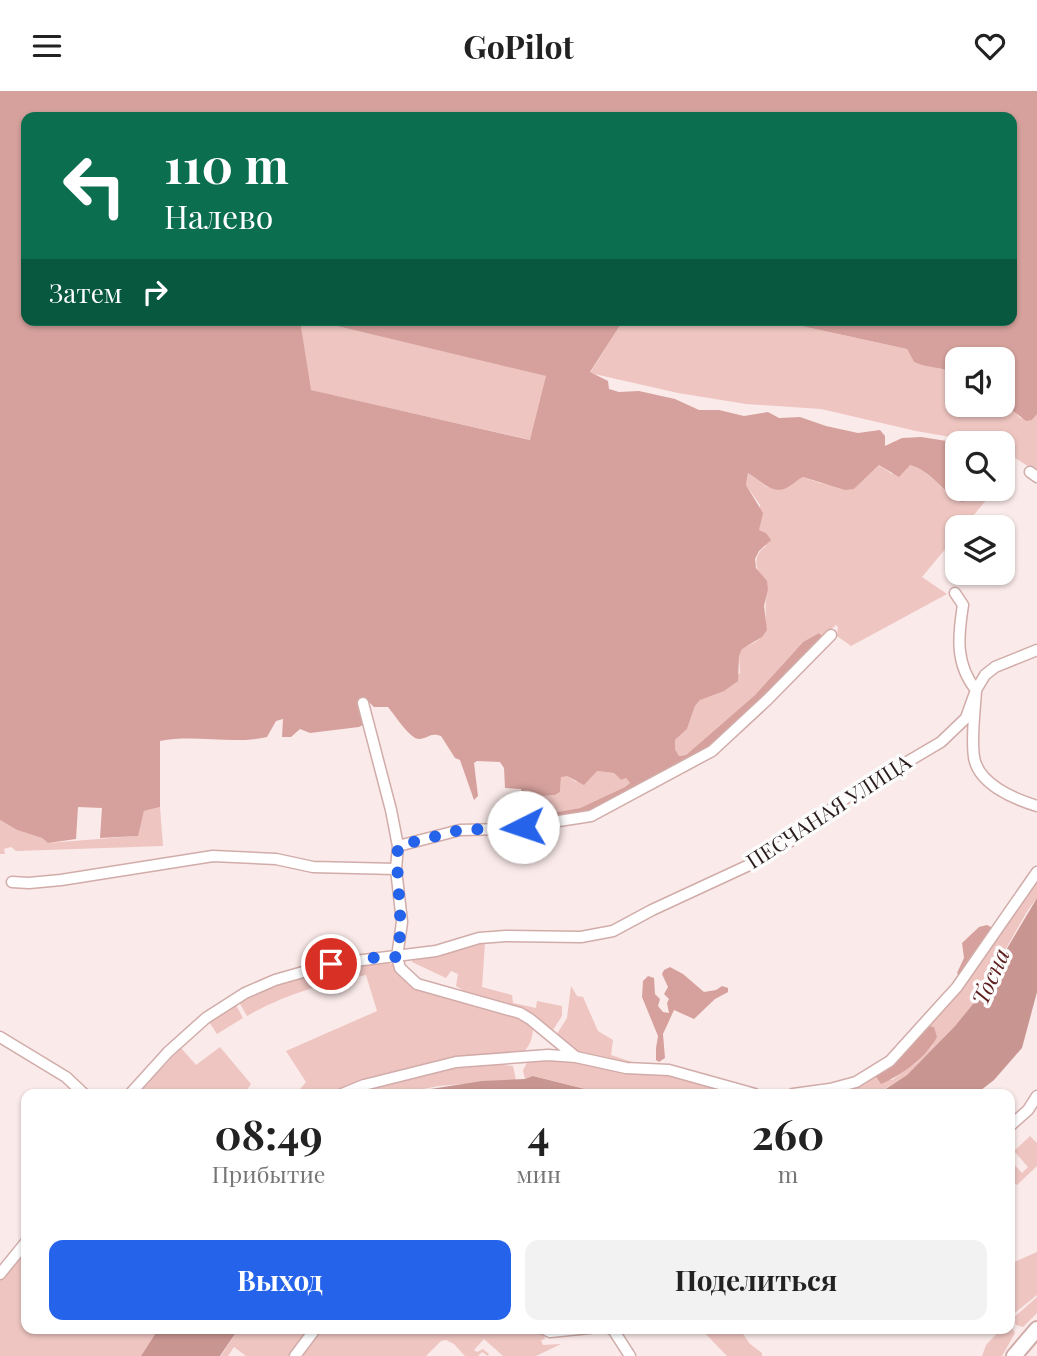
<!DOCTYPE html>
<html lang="ru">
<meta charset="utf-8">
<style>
body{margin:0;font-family:"Playfair Display",serif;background:#f2f2f2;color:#222;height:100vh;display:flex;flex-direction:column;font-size:26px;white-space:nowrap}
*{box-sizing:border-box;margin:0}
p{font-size:23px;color:#767676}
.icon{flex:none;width:38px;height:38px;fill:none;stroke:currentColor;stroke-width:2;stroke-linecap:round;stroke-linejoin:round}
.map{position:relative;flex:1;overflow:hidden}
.drawer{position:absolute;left:21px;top:998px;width:994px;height:245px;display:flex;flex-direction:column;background:#fff;border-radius:14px;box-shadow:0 2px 5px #0004}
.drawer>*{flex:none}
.top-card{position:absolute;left:21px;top:21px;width:996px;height:214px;border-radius:14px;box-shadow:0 2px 5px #0004;background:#0b6e4f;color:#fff;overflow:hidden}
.buttons{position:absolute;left:945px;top:256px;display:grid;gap:14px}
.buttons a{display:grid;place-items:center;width:70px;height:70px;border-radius:14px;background:#fff;box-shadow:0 2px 5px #0004;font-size:35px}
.pin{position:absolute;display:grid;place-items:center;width:60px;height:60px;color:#fff;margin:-30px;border:4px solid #fff;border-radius:50%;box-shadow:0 2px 7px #0007}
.me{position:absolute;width:77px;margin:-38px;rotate:266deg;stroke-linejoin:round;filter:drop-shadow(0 0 5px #0008)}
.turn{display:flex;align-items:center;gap:24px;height:147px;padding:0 28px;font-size:32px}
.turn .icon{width:91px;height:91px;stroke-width:2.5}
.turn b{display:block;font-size:49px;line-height:60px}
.then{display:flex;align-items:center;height:66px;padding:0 28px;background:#0003;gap:14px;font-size:26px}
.eta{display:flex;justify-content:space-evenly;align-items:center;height:119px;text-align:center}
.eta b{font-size:42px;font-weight:700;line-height:49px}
.button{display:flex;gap:14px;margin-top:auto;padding:14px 28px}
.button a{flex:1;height:80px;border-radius:14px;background:#2563eb;color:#fff;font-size:28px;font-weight:700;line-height:80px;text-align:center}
.button a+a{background:#f2f2f2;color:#222}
header{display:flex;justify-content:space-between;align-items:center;height:91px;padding:0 28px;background:#fff;font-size:32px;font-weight:700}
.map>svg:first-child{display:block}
.green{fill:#eec5c1}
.forest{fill:#d6a19c;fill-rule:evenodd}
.water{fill:#c99591}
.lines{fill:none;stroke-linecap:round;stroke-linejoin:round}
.street-casing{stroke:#d1aca9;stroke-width:13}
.secondary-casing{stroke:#d1aca9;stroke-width:18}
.street{stroke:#fff;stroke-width:10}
.secondary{stroke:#fff;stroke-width:14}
.route{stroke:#2563eb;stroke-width:12;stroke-dasharray:0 21.6}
.labels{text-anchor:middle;stroke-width:7;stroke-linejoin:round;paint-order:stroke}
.street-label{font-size:21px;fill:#2a1d1c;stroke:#fcfcfc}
.water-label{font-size:23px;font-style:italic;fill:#5e1e1d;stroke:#fcfcfc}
</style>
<header><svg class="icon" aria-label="menu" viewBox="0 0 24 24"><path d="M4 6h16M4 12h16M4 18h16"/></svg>GoPilot<svg class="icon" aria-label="heart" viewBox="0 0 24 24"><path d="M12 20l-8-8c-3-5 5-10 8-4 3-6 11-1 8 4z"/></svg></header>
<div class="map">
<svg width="1037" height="1265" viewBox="0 0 1037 1265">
<rect width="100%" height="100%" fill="#faeae9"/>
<path class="green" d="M300,229H312L547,285L531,349L310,299Z
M621,233L797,234L907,258L914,271C929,278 941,275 957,283V313H991L997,320L1013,319L1020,327L1032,329L1037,323V381L1003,359V352H985L916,340L821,318L746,313L678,302L590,282Z
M879,374L892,383L910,374C926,379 936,391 947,401C952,405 963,407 969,408L981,397H996L964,436H957V444L922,486L947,503L851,555L837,545L838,536L836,534L823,546L819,542L803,551L755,604L686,664L679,665L675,658V649L687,638L695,615L700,609L740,582L739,565L742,557C778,546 760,526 768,499C759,483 748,468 766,455L759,439L760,414L746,394L748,382L767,396L796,390L803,386L820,392L854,398Z
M597,680L614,682L621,689L626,687L630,692L625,696L580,717L535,725L533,723L543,705L555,704L560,701L561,685H567L576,691Z
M160,716L163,755L16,760L11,756L4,758L5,763H0V729L17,739L42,747L48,752L137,745L144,720Z
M1037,787V807L1028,819L977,908L955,935L907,984L880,1001L872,1003H816L875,984L892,989L916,972L933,954L927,935L963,894Z
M485,851L482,896L512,904L513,912L536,917L537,910L562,915V925L551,942C524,918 486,915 456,895L458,883L451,880L446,887L412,871L414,867Z
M378,870L392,873L413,892L518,925L533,934C533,946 531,953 523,962L348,996L336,1003H296L306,991L286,960L377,920L366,884C326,892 282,904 247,925L239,911C274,890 337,873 378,870Z
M571,895L577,905L583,906L598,940L613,949L611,964L638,973C607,972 579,965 555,946L567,927Z
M236,914L243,927L217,943L209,931L231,915Z
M220,956L251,993L244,1003H137L181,957L196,974Z
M551,968L674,982L744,1003H605L534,985L525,988L523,979L528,970Z
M493,973L513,975L516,989L438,995L399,1003H348L368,995L388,993L443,979Z
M1030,1045L1037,1052V1075L1017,1094L1010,1088V1069L1022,1082L1028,1076L1014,1060Z
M26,1157V1237H159L141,1265H0V1188Z
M1037,1161V1204L1010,1226V1221L1015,1216L1010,1210V1173Z
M1037,1206V1222L1023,1236L1016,1234L1012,1228Z
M1010,1234L1015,1242L1002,1265H982L986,1254L1002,1237H1010Z
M239,1237H534L544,1245L545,1248L541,1249L543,1254L561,1253L536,1265H503L484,1248L474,1259L477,1261L483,1258L489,1263L488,1265L482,1261L478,1265H465L454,1253L446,1249L441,1250L426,1265H246L234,1256L228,1265H221Z
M700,1237H728L733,1241L739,1237L750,1253L762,1262V1265H727Z"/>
<path class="forest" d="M0,0H1037V323L1032,329L1026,330L1013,320L999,325L991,313H1003V268H957V283C941,275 929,278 914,271L907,258L797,234L621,233L590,281L608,290L609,298L619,301L639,300L675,308L699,319H719L744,325L768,321L779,327L800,326L826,335L858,342L880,339L885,345V355L902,347L921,346L960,352H957V397H981L969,409L962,411C944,404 934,381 910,374L899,386L879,374L854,398L845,399L803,386C797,389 790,396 784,398C771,402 758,388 748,382L746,394L763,422L759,439L766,442L771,449L759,460L755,468L756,477L767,490L768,499L764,515L767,539L762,546L742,558L739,565L738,590L724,600L700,609L695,615L687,638L675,649V658L679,665L686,664L755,604L803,551L819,542L823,546L721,651L592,721L514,737L493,734C505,733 521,732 526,721L521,698L505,697L504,677L500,671L477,670L474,672L478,705L474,709L460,669L455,667L441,645C430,641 429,647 419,648C410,648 394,623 388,616H374L364,606L359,607L363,634L359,636L310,642L300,638L291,646H282L283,628L276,630L267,646C231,654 196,643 160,650V716L144,720L138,745L100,747L102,717L78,716L76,748L48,752L42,747L17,739L0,729ZM26,26H1012V229H312L546,285L530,349L311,299L300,229H26ZM597,680L614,682L621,689L626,687L630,692L625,696L580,717L535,725L533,723L543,705L555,704L560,701L561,686L567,685L584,694Z
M987,834L993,837L960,887L957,882L964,867L962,852L979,836Z
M670,876L683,883L704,901L716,899L722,895L728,897V901L715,908L694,928L674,919L663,943L665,967L659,971L656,969V957L658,945L642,906L643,890L648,885L654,887L655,903L660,908L658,915L663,921L669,922L667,912L669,908L664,903L668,896L662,883L664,879Z
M927,935L934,936L937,946C926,967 902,984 881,993L875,984Z"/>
<path class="water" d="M1037,807V901L1022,957L994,989L976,1003H872L881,1001L907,984L955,935L977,908Z
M533,985L605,1003H399L482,990L525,988Z
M159,1237H239L220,1265H141Z"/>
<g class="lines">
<g class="street-casing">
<path id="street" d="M1030,381L1037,386
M955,502L963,514C958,545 955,573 976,599C975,620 971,645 974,666C978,693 1014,708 1037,715
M363,612L391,719L398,755L396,778L402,831L397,866L400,877L417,893L520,922L530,928L576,966
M398,755L460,739L507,738L591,725L712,660L767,609L831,544
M12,791L29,792L61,789L213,765L276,768L313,776L396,778
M0,946L66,986L84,1003
M130,1003L168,961L206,927L245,902L275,889L331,873L436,860L479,847L506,845L581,846L613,840L652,819L760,769L789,751L846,707L941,651L966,627L976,599L985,584L995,576L1037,559
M342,1003L364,994L456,971L548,964L576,966L626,977L669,979L755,1003
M793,1003L830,998L856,991L890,970L957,896L1037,781
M1010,1035L1028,1019L1037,1005
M0,1183L26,1151
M542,1237L550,1241L590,1237
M610,1237L614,1240L630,1265
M295,1265L316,1237"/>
</g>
<g class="secondary-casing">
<path id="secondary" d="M1014,1265L1037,1238"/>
</g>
<use href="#street" class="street"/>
<use href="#secondary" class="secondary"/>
</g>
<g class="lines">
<path class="route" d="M331,873L368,867L397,866C405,826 395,794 398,755L460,739L523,736"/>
</g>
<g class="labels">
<g class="street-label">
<text transform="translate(829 721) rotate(-33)" y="7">ПЕСЧАНАЯ УЛИЦА</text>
</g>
<g class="water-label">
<text transform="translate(991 886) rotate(-66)" y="8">Тосна</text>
</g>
</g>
</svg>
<div class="buttons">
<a><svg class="icon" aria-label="sound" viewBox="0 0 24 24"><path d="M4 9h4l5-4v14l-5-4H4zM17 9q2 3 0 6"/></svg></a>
<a><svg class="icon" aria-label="search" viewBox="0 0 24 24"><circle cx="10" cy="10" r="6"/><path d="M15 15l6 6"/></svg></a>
<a><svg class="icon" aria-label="layers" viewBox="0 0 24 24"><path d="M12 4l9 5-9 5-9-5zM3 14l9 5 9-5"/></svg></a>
</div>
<div class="pin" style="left:331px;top:873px;background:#d93025"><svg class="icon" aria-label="arrive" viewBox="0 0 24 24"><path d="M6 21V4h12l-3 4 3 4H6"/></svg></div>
<svg class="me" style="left:523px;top:736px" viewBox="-20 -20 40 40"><circle r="19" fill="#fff"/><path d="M0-13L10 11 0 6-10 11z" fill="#2563eb"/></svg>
<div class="top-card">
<div class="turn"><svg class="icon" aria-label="left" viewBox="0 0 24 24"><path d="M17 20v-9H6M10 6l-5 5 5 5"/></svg><div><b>110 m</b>Налево</div></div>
<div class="then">Затем<svg class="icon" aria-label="right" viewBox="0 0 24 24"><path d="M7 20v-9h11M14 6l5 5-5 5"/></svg></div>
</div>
<section class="drawer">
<div class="eta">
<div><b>08:49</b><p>Прибытие</p></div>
<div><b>4</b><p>мин</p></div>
<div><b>260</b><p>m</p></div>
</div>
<div class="button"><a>Выход</a><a>Поделиться</a></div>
</section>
</div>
